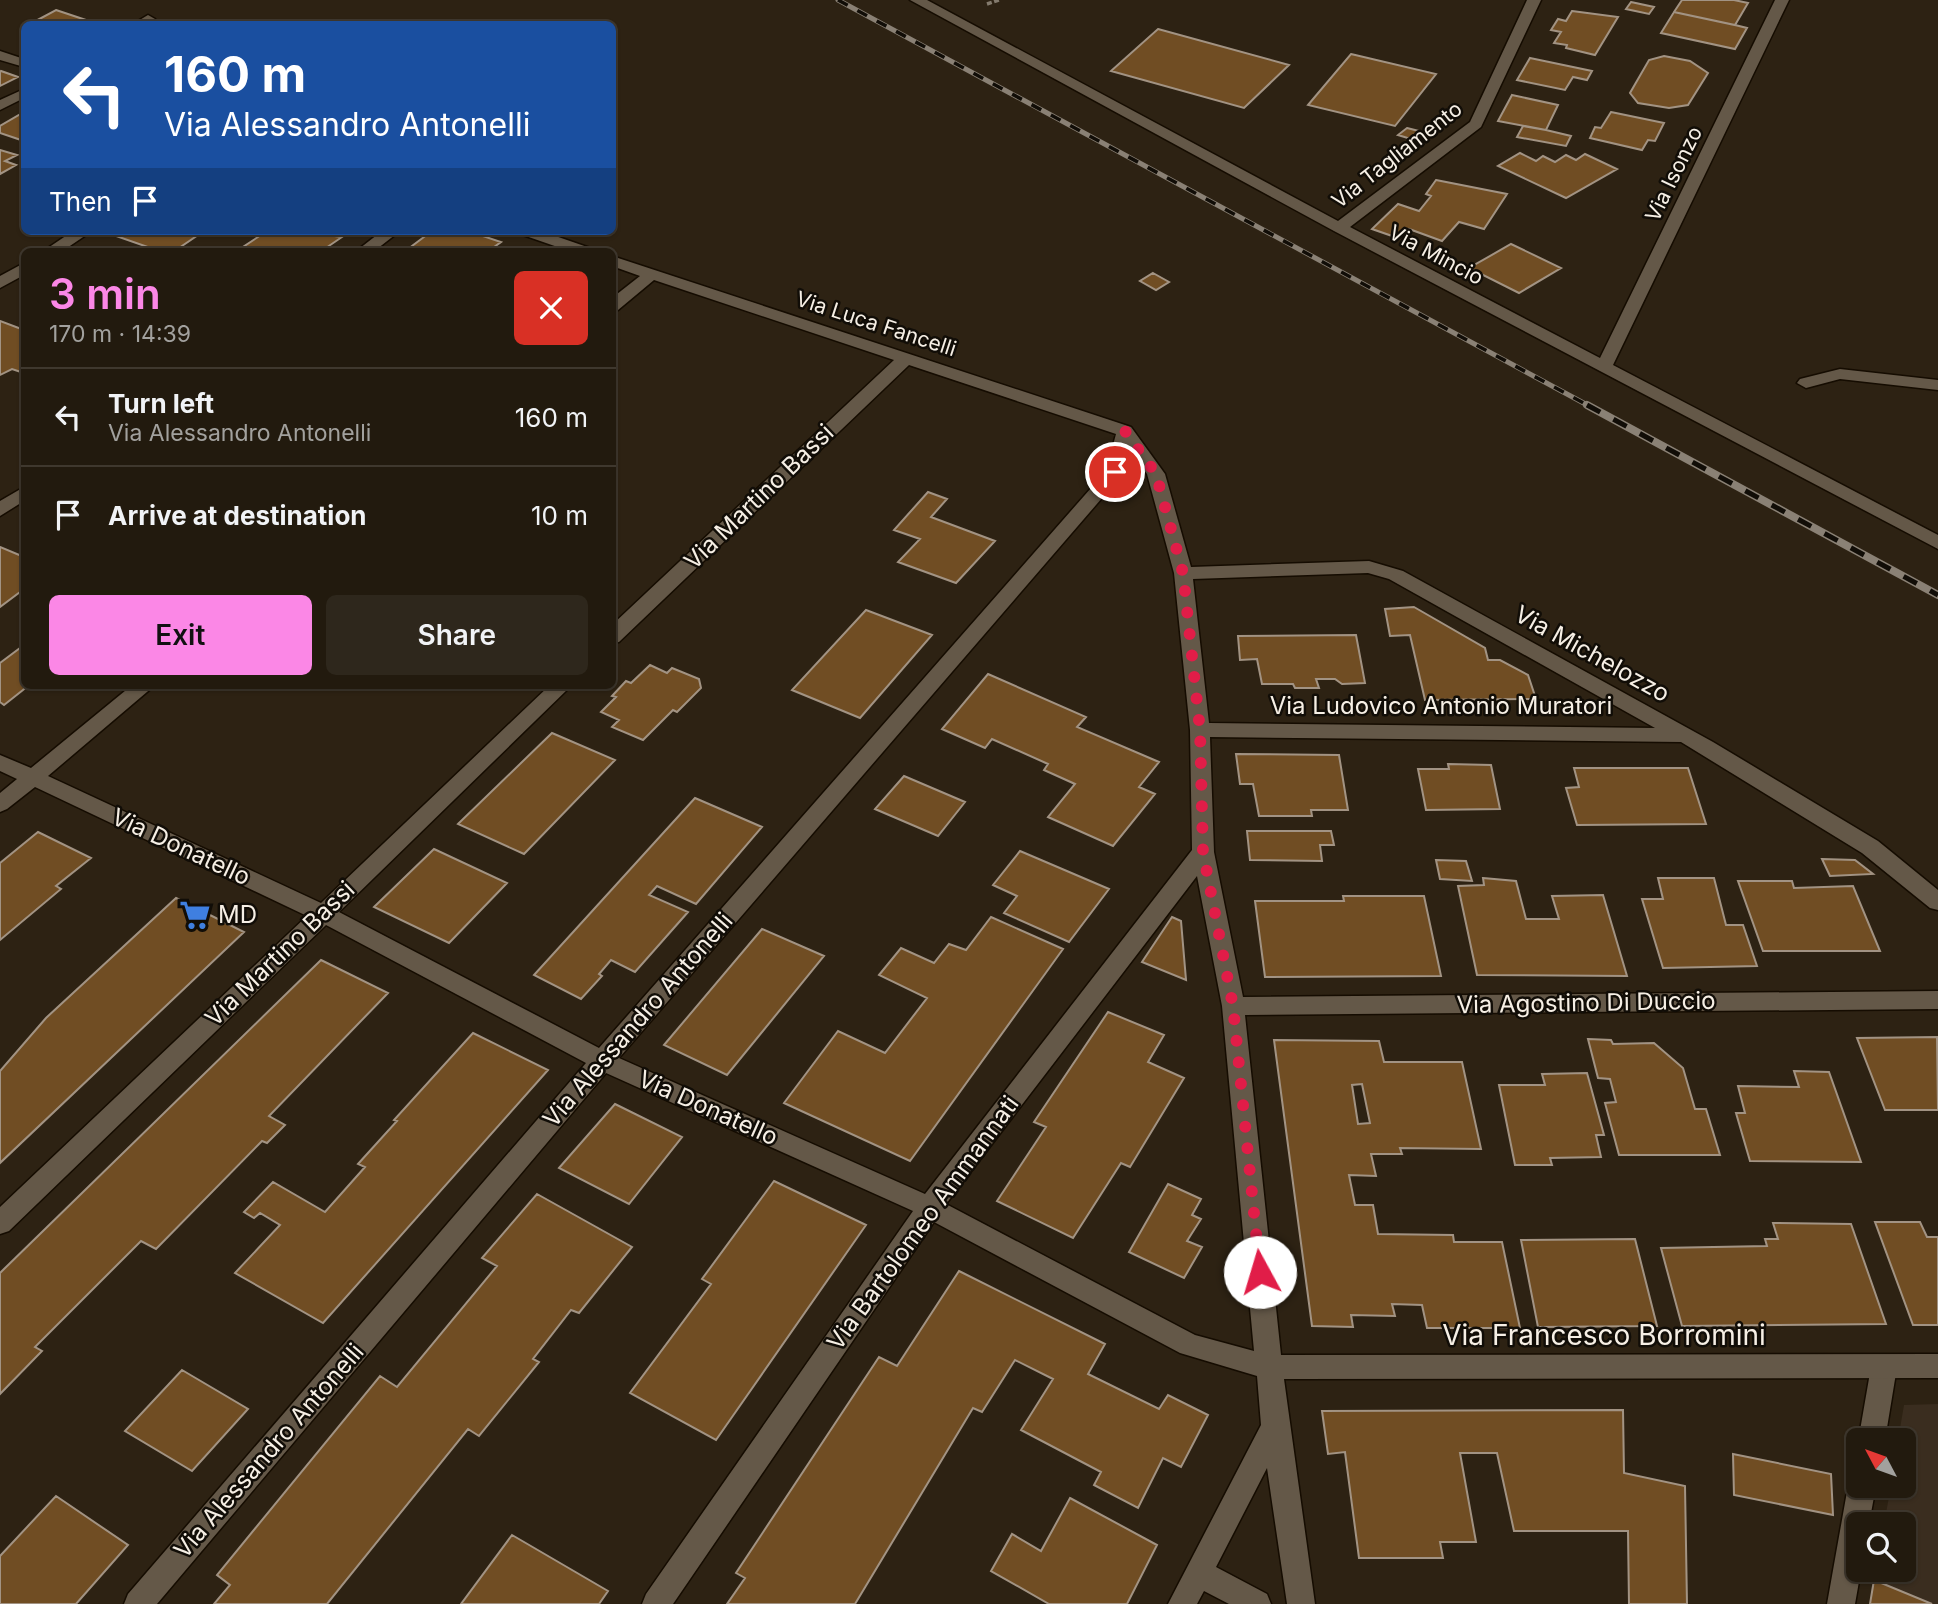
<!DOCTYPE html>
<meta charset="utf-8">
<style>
body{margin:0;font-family:Inter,sans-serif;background:#2e271c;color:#f1f3f6;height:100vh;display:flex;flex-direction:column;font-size:26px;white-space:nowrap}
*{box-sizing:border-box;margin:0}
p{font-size:23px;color:#a2a19e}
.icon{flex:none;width:38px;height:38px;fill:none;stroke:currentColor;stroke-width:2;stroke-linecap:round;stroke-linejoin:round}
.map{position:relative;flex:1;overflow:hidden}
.panel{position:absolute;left:21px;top:248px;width:595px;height:441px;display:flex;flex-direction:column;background:#221a0e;border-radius:10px;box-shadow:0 2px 5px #0004,0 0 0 2px #3f382e}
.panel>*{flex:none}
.hud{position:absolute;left:21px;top:21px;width:595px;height:214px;border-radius:10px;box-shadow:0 2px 5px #0004,0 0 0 2px #3f382e;background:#1a4fa0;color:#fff;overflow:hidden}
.needle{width:46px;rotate:311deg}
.fabs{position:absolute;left:1846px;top:1428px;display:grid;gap:14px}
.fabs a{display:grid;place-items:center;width:70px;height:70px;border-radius:10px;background:#221a0e;box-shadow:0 2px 5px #0004,0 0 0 2px #3f382e;font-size:35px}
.pin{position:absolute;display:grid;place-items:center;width:60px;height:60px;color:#fff;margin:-30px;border:4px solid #fff;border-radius:50%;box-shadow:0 2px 7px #0007}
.me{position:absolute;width:77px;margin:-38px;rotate:354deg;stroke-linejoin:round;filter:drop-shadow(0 0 5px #0008)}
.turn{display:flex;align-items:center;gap:24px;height:147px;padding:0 28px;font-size:32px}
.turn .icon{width:91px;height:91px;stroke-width:2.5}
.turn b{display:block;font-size:49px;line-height:60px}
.then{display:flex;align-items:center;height:66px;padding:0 28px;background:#0003;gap:14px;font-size:26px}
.round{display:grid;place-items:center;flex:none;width:74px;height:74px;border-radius:10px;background:#2e271c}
.summary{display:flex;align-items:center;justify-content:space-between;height:119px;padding:0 28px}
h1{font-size:42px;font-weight:600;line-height:52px;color:#fb87e6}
.button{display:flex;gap:14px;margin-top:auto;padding:14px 28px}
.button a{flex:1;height:80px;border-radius:10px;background:#fb87e6;color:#111;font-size:28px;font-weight:600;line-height:80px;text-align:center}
.button a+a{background:#2e271c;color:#f1f3f6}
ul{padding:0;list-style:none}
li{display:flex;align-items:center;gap:21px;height:98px;padding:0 28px;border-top:2px solid #3f382e}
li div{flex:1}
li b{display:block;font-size:26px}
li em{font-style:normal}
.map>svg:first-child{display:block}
.medical{fill:#3a2d1f}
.building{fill:#704d23;stroke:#a29383;stroke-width:2;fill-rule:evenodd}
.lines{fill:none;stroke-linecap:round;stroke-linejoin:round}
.lane-casing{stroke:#150c01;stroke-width:3}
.street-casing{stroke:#150c01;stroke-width:3}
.path{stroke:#837a6d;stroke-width:3.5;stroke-dasharray:5 2.5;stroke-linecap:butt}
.lane{fill:#645848;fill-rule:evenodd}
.street{fill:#645848;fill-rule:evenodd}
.rail-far1-casing{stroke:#8a8175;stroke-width:5}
.rail-casing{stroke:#8a8175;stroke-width:8}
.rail-far1{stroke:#110d07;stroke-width:3.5;stroke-dasharray:11;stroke-linecap:butt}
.rail{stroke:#110d07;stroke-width:5;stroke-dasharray:15;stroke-linecap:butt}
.route{stroke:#e11d48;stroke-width:12;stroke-dasharray:0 21.6}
.labels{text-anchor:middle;stroke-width:5;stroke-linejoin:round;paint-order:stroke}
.far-street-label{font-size:21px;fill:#f6efe5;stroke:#110d07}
.street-label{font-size:24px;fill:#f6efe5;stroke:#110d07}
.poi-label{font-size:24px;fill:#f6efe5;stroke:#110d07;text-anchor:start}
.near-street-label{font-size:28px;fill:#f6efe5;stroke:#110d07}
</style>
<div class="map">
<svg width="1938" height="1604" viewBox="0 0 1938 1604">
<rect width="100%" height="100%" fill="#2d2213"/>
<path class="medical" d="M1938,1404V1604H1872L1877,1570H1904V1524H1884L1891,1486H1904V1440H1898L1904,1405Z"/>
<path class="building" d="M1682,0H1734L1748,3L1735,25L1674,12Z
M1631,2L1654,7L1649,14L1626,9Z
M56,10L95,23L30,24Z
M1572,11L1618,17L1595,55L1566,48L1567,45L1554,43L1561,32L1551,30L1558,19L1566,21Z
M1674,12L1735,25L1747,28L1735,49L1661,33Z
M1158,29L1289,65L1244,108L1111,71Z
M1351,54L1436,74L1395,126L1308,105Z
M1664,56L1690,61L1708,73L1688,105L1669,108L1638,103L1630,93L1649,60Z
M1530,58L1592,71L1587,80L1573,77L1565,90L1517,80Z
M0,72L1,71L18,77L0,86Z
M1512,95L1558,105L1546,130L1498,121Z
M24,112V141L0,133V126Z
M1611,112L1664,123L1655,141L1648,140L1642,150L1590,138L1595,127L1601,128Z
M1523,126L1546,130L1571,136L1566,146L1517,137Z
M1407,128L1423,132L1414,140L1398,135Z
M0,150L17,155L5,161L16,165L0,174Z
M1520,153L1536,161L1543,156L1555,162L1566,155L1576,160L1585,154L1617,169L1566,198L1498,166Z
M1436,180L1507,194L1484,229L1459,222L1442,241L1409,229L1398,238L1372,229L1398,204L1419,211L1431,196L1426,194Z
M123,231H204L173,252H162L116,236Z
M267,231H342L335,236L342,237L320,252H259L243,247Z
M432,231H468L501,242L487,252H404Z
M1511,244L1561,268L1519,293L1469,268Z
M1153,273L1169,282L1156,290L1140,281Z
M0,321L24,330V373L12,369L0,375Z
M928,492L947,499L931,517L995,541L956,583L898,562L920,539L894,530Z
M0,547L24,557V589L0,607Z
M1414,607L1485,648L1488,660H1500L1528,675L1536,699L1425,700L1410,635L1390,636L1385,609Z
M866,610L932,635L860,718L792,690Z
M1356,635L1365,683L1342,684L1335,679H1316L1319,688H1295L1293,684H1262L1257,659L1240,660L1238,636Z
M24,645V686H28L4,705L0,702V663Z
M650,665L667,673L672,668L699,679L701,688L677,712L673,710L643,740L612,727L619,720L601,712L616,697L612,696L626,681L631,683Z
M988,674L1086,717L1077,727L1159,762L1139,787L1155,794L1113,846L1048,817L1075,784L1044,770L1048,764L992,739L985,748L942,729Z
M552,733L615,760L524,854L458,824Z
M1236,754L1339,755L1348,810H1311L1312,816H1259L1253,784H1240Z
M1448,764L1491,765L1500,809L1426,810L1418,769H1449Z
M1574,768H1688L1706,824L1577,825L1566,788L1579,787Z
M904,776L965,802L938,836L875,809Z
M695,798L762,827L696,904L657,886L649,895L688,912L635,972L611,960L599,974L602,976L581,999L534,975Z
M1247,831H1331L1334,845H1320L1322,861L1250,860Z
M38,832L91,858L56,886L61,889L0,940V863Z
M434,849L507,883L449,943L374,907Z
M1020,851L1109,889L1069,942L1004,913L1017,896L993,885Z
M1822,859L1855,860L1873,874L1830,876Z
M1436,860L1466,861L1472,881L1440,879Z
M1483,878L1516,881L1526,919H1559L1552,896L1603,895L1627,976L1477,975L1458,886L1484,885Z
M1658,878H1714L1726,925H1743L1757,966L1663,968L1642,899H1663Z
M1738,881H1792L1794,888L1853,886L1880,951H1763Z
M1343,896H1424L1441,976L1265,977L1255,901H1344Z
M176,898L244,932L0,1163V1071L46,1018Z
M991,917L1063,949L910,1161L784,1103L838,1031L885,1053L927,998L879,975L901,948L934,963L949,944L966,950Z
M1172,917L1181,921L1186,980L1142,962Z
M762,929L824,956L727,1075L664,1045Z
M321,960L388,993L269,1116L285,1125L267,1143L262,1141L156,1249L141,1241L35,1347L42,1351L0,1394V1273Z
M1108,1012L1164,1035L1148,1062L1184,1078L1130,1167L1121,1163L1073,1238L997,1201L1046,1127L1034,1122Z
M473,1033L548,1070L323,1323L235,1273L280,1225L260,1213L254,1218L244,1212L273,1182L325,1212L365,1167L358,1164L397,1121L394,1120Z
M1937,1037L1938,1110H1885L1857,1038Z
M1588,1039L1611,1040L1613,1044L1654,1043L1683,1068L1695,1109H1706L1720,1155H1619L1605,1103L1616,1102L1610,1079L1598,1078Z
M1274,1040L1379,1041L1384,1062H1462L1481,1149L1400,1148L1402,1154H1371L1376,1176L1349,1175L1355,1205H1373L1378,1234L1453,1235L1454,1242H1502L1520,1328H1427L1422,1305L1392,1304L1395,1316L1351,1315L1353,1327L1312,1326ZM1362,1084L1370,1123L1358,1124L1352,1085Z
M1794,1071L1829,1072L1861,1162L1750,1161L1736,1113H1745L1738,1086L1799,1087Z
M1587,1073L1604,1135H1596L1601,1157L1550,1158L1552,1165H1515L1499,1085H1545L1542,1074Z
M615,1104L682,1137L629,1204L559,1168Z
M774,1181L866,1225L716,1440L630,1393L711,1284L702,1279Z
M1168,1184L1201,1199L1192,1215L1201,1219L1187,1241L1202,1247L1184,1278L1129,1252Z
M537,1194L632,1247L579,1313L571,1310L533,1359L539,1362L479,1436L468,1429L327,1604H214L230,1585L217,1575L380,1376L397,1387L497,1266L482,1258Z
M1875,1222H1920L1927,1237H1938V1325H1913Z
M1773,1223L1851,1224L1886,1324L1682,1326L1661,1248L1767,1246L1765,1239H1778Z
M1635,1239L1657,1326L1538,1327L1521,1240Z
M959,1271L1105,1344L1088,1374L1159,1409L1168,1395L1208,1415L1181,1467L1163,1458L1138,1508L1094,1485L1101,1472L1021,1430L1053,1379L1015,1360L982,1412L973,1408L855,1604H727L745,1578L736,1573L879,1357L897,1366Z
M182,1370L248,1409L192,1471L125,1431Z
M1623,1410L1624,1473L1685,1486L1687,1604H1629L1628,1531H1514L1497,1453H1460L1476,1542H1440L1443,1558H1359L1345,1452L1328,1454L1322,1411Z
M1733,1454L1831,1474L1833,1515L1734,1495Z
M56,1496L128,1545L76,1604H0V1556Z
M1070,1498L1157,1545L1127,1604H1049L991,1571L1012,1534L1041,1551Z
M512,1535L608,1591L599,1604H461Z
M1874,1580L1932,1604H1870Z"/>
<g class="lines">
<g class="lane-casing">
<path id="lane" d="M1884,1355L1893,1359L1897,1367L1885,1440L1858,1442L1871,1367L1875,1359Z
M1858,1474V1486H1876L1869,1524H1858V1570H1861L1855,1604H1827L1848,1486L1852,1477Z"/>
</g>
<g class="street-casing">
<path id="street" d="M910,0H927L1338,221L1470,122L1527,0H1541L1481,127L1350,227L1600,358L1775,0H1789L1613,365L1938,535V549L1334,231Z
M148,15L155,19L149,24H133Z
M0,51L24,59V67L0,60Z
M24,89V98L0,110V100Z
M73,231H92L61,252H42Z
M382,231H400L373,252H355Z
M518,231H541L593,249L595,252H572L520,234Z
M612,256L1131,427L1165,474L1191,567L1369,561L1403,571L1713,742L1878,841L1938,890V910L1930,908L1862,853L1681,742L1210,737L1214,852L1243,997L1938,991V1009L1245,1015L1281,1355L1938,1354V1378L1284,1379L1315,1604H1287L1267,1468L1216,1567L1267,1594L1271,1604H1229L1204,1591L1197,1604H1168L1261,1425L1257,1376L1180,1353L934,1222L673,1604H642L646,1594L913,1211L606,1073L157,1604H124L128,1594L586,1063L326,925L9,1231L0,1234V1207L307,916L35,787L7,809L0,812V793L17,779L0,771V755L31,768L131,686H154L48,776L321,903L549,686H571L339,912L599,1048L1106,471L1116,434L909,365L619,642L612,643V625L894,360L654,280L618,310L612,312V298L640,276L612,266ZM1129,449L1147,474L1174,573L1190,730L1192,850L925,1194L619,1058L1121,476ZM1368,573L1389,579L1655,728L1209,723L1193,579ZM1197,876L1222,1006L1254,1351L1195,1335L946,1204Z
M24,263V275L0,288V276Z
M1840,369L1938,380V390L1840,379L1806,388L1797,383L1800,379Z
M24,487V501L0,516V501Z"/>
</g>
<path class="path" d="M987,4L999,0"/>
<use href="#lane" class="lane"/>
<use href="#street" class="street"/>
<g class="rail-far1-casing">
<path id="rail-far1" d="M838,0L1591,407"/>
</g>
<g class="rail-casing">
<path id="rail" d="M1587,405L1938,595"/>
</g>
<use href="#rail-far1" class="rail-far1"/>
<use href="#rail" class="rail"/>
</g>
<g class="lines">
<path class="route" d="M1115,472L1125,431L1156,474L1183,573L1200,730L1203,852L1233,1006L1260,1272"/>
</g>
<defs>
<g id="supermarket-bare" transform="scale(2.415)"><path d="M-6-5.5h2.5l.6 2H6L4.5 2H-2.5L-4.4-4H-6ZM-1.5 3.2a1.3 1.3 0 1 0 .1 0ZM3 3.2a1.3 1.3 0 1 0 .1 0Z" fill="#3f7fe0" stroke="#110d07" stroke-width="2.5" paint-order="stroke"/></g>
</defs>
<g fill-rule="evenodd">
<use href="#supermarket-bare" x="195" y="915"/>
</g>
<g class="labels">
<g class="far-street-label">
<text transform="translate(1397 155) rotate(-38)" y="7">Via Tagliamento</text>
<text transform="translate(1674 174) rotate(-64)" y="7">Via Isonzo</text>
<text transform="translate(1436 255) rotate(28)" y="7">Via Mincio</text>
<text transform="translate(876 324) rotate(18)" y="7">Via Luca Fancelli</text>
</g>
<g class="street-label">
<text transform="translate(759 497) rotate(-44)" y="8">Via Martino Bassi</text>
<text transform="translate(1592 654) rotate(29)" y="8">Via Michelozzo</text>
<text x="1441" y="714">Via Ludovico Antonio Muratori</text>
<text transform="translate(181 847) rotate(25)" y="8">Via Donatello</text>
<text transform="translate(280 954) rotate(-44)" y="8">Via Martino Bassi</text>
<text transform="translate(1586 1003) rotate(-1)" y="8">Via Agostino Di Duccio</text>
<text transform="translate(638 1020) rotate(-49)" y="8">Via Alessandro Antonelli</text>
<text transform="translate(708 1108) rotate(24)" y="8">Via Donatello</text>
<text transform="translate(923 1223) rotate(-54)" y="8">Via Bartolomeo Ammannati</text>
<text transform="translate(269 1451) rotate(-49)" y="8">Via Alessandro Antonelli</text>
</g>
<g class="poi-label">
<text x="218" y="923">MD</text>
</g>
<g class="near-street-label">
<text x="1604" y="1345">Via Francesco Borromini</text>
</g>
</g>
</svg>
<div class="fabs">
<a><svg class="needle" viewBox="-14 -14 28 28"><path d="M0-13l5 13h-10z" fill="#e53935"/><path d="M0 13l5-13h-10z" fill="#a2a19e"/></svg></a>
<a><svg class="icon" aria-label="search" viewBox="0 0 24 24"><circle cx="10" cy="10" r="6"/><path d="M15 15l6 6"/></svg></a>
</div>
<div class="pin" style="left:1115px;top:472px;background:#d93025"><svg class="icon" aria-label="arrive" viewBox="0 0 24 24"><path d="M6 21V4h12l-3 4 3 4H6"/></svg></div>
<svg class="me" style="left:1260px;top:1272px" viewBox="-20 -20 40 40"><circle r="19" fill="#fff"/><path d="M0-13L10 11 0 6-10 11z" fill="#e11d48"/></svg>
<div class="hud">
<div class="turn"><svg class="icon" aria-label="left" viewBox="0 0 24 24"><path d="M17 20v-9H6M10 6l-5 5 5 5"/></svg><div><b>160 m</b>Via Alessandro Antonelli</div></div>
<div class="then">Then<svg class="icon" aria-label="arrive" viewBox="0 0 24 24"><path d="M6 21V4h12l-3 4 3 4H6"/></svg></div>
</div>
<section class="panel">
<div class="summary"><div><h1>3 min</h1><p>170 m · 14:39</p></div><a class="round" style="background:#d93025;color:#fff"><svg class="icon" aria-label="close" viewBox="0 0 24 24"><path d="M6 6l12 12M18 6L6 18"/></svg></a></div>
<ul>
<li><svg class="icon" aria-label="left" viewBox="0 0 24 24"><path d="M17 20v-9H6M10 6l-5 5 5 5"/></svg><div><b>Turn left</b><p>Via Alessandro Antonelli</p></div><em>160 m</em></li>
<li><svg class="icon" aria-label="arrive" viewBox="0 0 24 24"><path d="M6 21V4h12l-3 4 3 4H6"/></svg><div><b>Arrive at destination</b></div><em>10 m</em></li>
</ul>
<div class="button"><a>Exit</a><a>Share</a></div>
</section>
</div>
